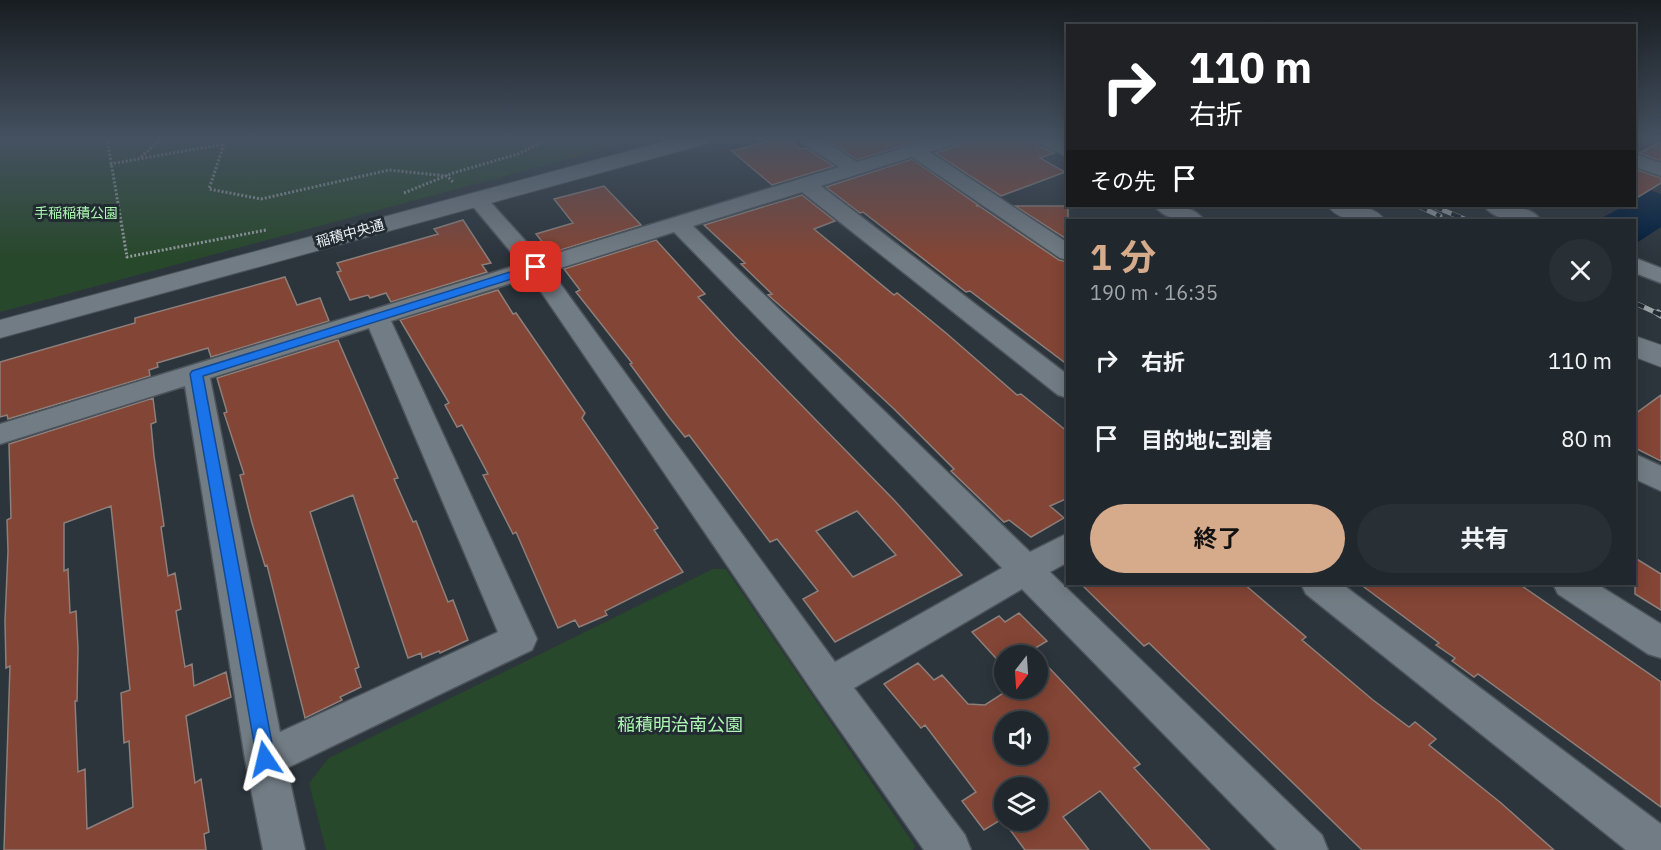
<!DOCTYPE html>
<html lang="ja">
<meta charset="utf-8">
<style>
body{margin:0;font-family:"IBM Plex Sans","Noto Sans JP",sans-serif;background:#293035;color:#f1f3f6;height:100vh;display:flex;flex-direction:column;font-size:22px;white-space:nowrap}
*{box-sizing:border-box;margin:0}
p{font-size:20px;color:#a2a6aa}
.icon{flex:none;width:33px;height:33px;fill:none;stroke:currentColor;stroke-width:2;stroke-linecap:round;stroke-linejoin:round}
.map{position:relative;flex:1;overflow:hidden}
.details{position:absolute;left:1066px;top:219px;width:570px;height:366px;display:flex;flex-direction:column;background:#21282d;border-radius:0px;box-shadow:0 3px 15px #0003,0 0 0 2px #3e4449}
.details>*{flex:none}
.guide{position:absolute;left:1066px;top:24px;width:570px;height:183px;border-radius:0px;box-shadow:0 3px 15px #0003,0 0 0 2px #3e4449;background:#202124;color:#fff;overflow:hidden}
.needle{width:39px;rotate:197deg}
.buttons{position:absolute;left:994px;top:645px;display:grid;gap:12px}
.buttons a{display:grid;place-items:center;width:54px;height:54px;border-radius:50%;background:#21282d;box-shadow:0 3px 15px #0003,0 0 0 2px #3e4449;font-size:30px}
.pin{position:absolute;display:grid;place-items:center;width:51px;height:51px;color:#fff;margin:-26px;border-radius:12px;box-shadow:0 3px 9px #0006}
.me{position:absolute;width:66px;margin:-33px;rotate:350deg;stroke-linejoin:round;filter:drop-shadow(0 0 4px #0008)}
.turn{display:flex;align-items:center;gap:21px;height:126px;padding:0 24px;font-size:27px}
.turn .icon{width:78px;height:78px;stroke-width:2.5}
.turn b{display:block;font-size:42px;line-height:51px}
.then{display:flex;align-items:center;height:57px;padding:0 24px;background:#0003;gap:12px;font-size:22px}
.round{display:grid;place-items:center;flex:none;width:63px;height:63px;border-radius:32px;background:#293035}
.overview{display:flex;align-items:center;justify-content:space-between;height:102px;padding:0 24px}
h1{font-size:36px;font-weight:700;line-height:45px;color:#d6ab8b}
.primary-button{display:flex;gap:12px;margin-top:auto;padding:12px 24px}
.primary-button a{flex:1;height:69px;border-radius:36px;background:#d6ab8b;color:#111;font-size:24px;font-weight:700;line-height:69px;text-align:center}
.primary-button a+a{background:#293035;color:#f1f3f6}
ul{padding:0;list-style:none}
li{display:flex;align-items:center;gap:18px;height:78px;padding:0 24px}
li div{flex:1}
li b{display:block;font-size:22px}
li em{font-style:normal}
.map>svg:first-child{display:block}
.green{fill:#28482b}
.water{fill:#001e3d}
.building{fill:#834535;stroke:#8d7f7b;stroke-width:1.5;fill-rule:evenodd}
.lines{fill:none;stroke-linecap:round;stroke-linejoin:round}
.minor-casing{stroke:#4c535a;stroke-width:3}
.tertiary-casing{stroke:#4c535a;stroke-width:2}
.path{stroke:#949ba1;stroke-width:3;stroke-dasharray:2 2;stroke-linecap:butt}
.minor{fill:#727c84;fill-rule:evenodd}
.tertiary{fill:#727c84;fill-rule:evenodd}
.rail-far1-casing{stroke:#9aa1a7;stroke-width:5}
.rail-casing{stroke:#9aa1a7;stroke-width:7}
.rail-far1{stroke:#222b32;stroke-width:4;stroke-dasharray:10;stroke-linecap:butt}
.rail{stroke:#222b32;stroke-width:4.5;stroke-dasharray:14;stroke-linecap:butt}
.route{fill:#1a73e8;stroke:#114b97;stroke-width:1.5}
.labels{text-anchor:middle;stroke-width:6;stroke-linejoin:round;paint-order:stroke}
.far-park-label{font-size:14px;fill:#acf6b1;stroke:#222b32}
.far-street-label{font-size:14px;fill:#ebf0f5;stroke:#222b32}
.near-park-label{font-size:18px;fill:#acf6b1;stroke:#222b32}
</style>
<div class="map">
<svg width="1661" height="850" viewBox="0 0 1661 850">
<rect width="100%" height="100%" fill="#2c353c"/>
<path class="green" d="M0,138H646L0,312Z
M713,569H726L915,846L913,850H326L309,783L329,758Z"/>
<path class="water" d="M1650,190L1661,194V227L1638,242L1635,241V220H1598L1624,206H1635V199Z"/>
<path class="building" d="M780,138H786L801,149L806,148L834,166L772,185L732,151Z
M840,138H928L857,160L829,141Z
M965,138H1032L1035,144L1054,153L1040,158L1065,172L1001,196L935,153L962,144Z
M1661,142V161L1639,153Z
M912,159L978,205L976,206H979L1059,260L1068,262V365L970,291L966,292L863,212L860,213L826,187Z
M1635,169L1661,178V183L1635,199Z
M604,186L641,225L551,253L536,234L573,223L554,199Z
M802,195L835,221L814,229L894,295L897,293L946,333L1017,395L1021,394L1068,432V498L1050,506L1064,518L1031,537L1009,520L1004,522L951,471L954,469L893,408L836,355L768,295L772,294L741,264L745,263L704,225Z
M1015,206H1068V240Z
M463,220L491,263L482,265L487,272L391,302L386,293L370,298L368,295L350,300L337,272L341,271L337,263L438,234L434,229Z
M656,240L705,294L698,297L734,336L894,500L962,575L835,642L803,599L818,591L777,539L770,542L689,435L685,437L669,417L630,364L632,363L576,292L580,290L564,269ZM857,511L896,555L853,577L816,531Z
M285,277L297,305L320,298L329,321L211,357L208,348L157,363L158,367L149,370L150,376L8,419L7,415L0,417V362L135,323V318Z
M498,290L513,314L516,313L585,413L582,418L658,528L654,530L683,572L605,611L607,615L579,627L575,620L558,628L516,532L513,534L483,475L488,474L462,425L457,427L445,405L449,403L400,320Z
M338,340L398,478L394,479L413,522L416,521L448,602L453,600L468,640L440,653L439,651L422,658L421,653L408,658L353,495L310,512L359,667L355,669L361,687L340,697L342,700L305,718L267,565L265,566L252,523L240,475L244,474L224,413L227,412L217,378Z
M1661,395V461L1635,448V414Z
M153,398L156,422L151,424L154,456L164,526L161,527L168,576L175,573L181,609L176,611L185,667L192,664L194,686L226,672L231,697L186,716L195,783L201,779L209,832L204,834L206,850H4L10,666L6,668L5,621L8,551L7,520L11,518L9,444ZM111,506L130,690L121,693L124,743L129,741L133,807L87,829L85,769L78,772L75,701H77L78,648L76,611L70,613L68,569L64,571V523Z
M1635,558L1661,574V610L1635,594Z
M1081,584H1244L1306,637L1302,640L1373,700L1409,727L1415,722L1436,739L1429,745L1501,803L1554,850H1362L1149,643L1144,646Z
M1360,584H1519L1661,682V807L1478,674L1474,677L1452,661L1455,658L1436,645L1439,643Z
M1019,613L1047,641L1032,650L1037,656H1005V668L972,632L999,616L1005,622Z
M1038,656L1140,764L1134,768L1210,850H1151L1100,791L1063,817L1089,850H1025L1002,819L984,830L962,801L976,792L925,725L921,728L884,684L918,663L934,680L942,675L968,704L985,705L1011,688H1038ZM1005,722H1038V754H1005ZM1005,788H1038V820H1005Z"/>
<g class="lines">
<g class="minor-casing">
<path id="minor" d="M799,138H820L857,162L935,138H963L961,142L930,152L1068,243V260L1060,258L912,157L821,186L1068,375V398L1058,395L802,192L693,226L1030,552L1068,533V562L1050,572L1322,835L1328,850H1277L1022,589L854,688L965,835L971,850H924L816,696L531,277L391,321L537,639L532,650L287,768L305,850H263L245,759L185,386L0,444V424L521,264L470,203L467,199L470,195L477,193L484,195L541,258L839,167L801,142ZM674,232L1002,568L835,662L551,271ZM369,328L498,632L280,732L210,378Z
M1034,138H1057L1068,143V157L1036,142Z
M1635,154L1661,163V176L1635,167Z
M1155,206C1172,204 1193,205 1204,220C1187,222 1166,221 1155,206Z
M1484,206C1501,204 1530,204 1541,220C1524,222 1495,222 1484,206Z
M1635,258L1661,268V283L1635,273Z
M1635,454L1661,466V491L1635,479Z
M1301,584H1342L1661,824V850H1626L1306,594Z
M1553,584H1597L1661,624V658L1648,654L1558,594Z"/>
</g>
<g class="tertiary-casing">
<path id="tertiary" d="M677,138H712L709,143L0,338V320Z
M1328,206C1346,204 1373,203 1385,220C1367,222 1339,223 1328,206Z
M1635,336L1661,345V367L1635,357Z"/>
</g>
<path class="path" d="M107,138L127,257L266,230
M141,157L162,138
M110,164L224,144L209,189L261,199L389,170L447,176L453,182
M404,193L453,173L518,154L551,138"/>
<use href="#minor" class="minor"/>
<use href="#tertiary" class="tertiary"/>
<g class="rail-far1-casing">
<path id="rail-far1" d="M1418,206L1440,216
M1433,206L1467,220
M1635,303L1661,315"/>
</g>
<g class="rail-casing">
<path id="rail" d="M1658,313L1661,315"/>
</g>
<use href="#rail-far1" class="rail-far1"/>
<use href="#rail" class="rail"/>
</g>
<linearGradient id="sky" x2="0" y2="1"><stop stop-color="#181d21"/><stop offset="0.54" stop-color="#455161"/><stop offset="1" stop-color="#455161" stop-opacity="0"/></linearGradient>
<rect width="1661" height="257" fill="url(#sky)"/>
<path class="route" d="M536,264L542,267L540,270L203,376L275,759L272,766L265,768L258,766L190,374L192,371Z"/>
<g class="labels">
<g class="far-park-label">
<text x="76" y="218">手稲稲積公園</text>
</g>
<g class="far-street-label">
<text transform="translate(350 233) rotate(-15)" y="5">稲積中央通</text>
</g>
<g class="near-park-label">
<text x="680" y="731">稲積明治南公園</text>
</g>
</g>
</svg>
<div class="buttons">
<a><svg class="needle" viewBox="-14 -14 28 28"><path d="M0-13l5 13h-10z" fill="#e53935"/><path d="M0 13l5-13h-10z" fill="#a2a6aa"/></svg></a>
<a><svg class="icon" aria-label="sound" viewBox="0 0 24 24"><path d="M4 9h4l5-4v14l-5-4H4zM17 9q2 3 0 6"/></svg></a>
<a><svg class="icon" aria-label="layers" viewBox="0 0 24 24"><path d="M12 4l9 5-9 5-9-5zM3 14l9 5 9-5"/></svg></a>
</div>
<div class="pin" style="left:536px;top:267px;background:#d93025"><svg class="icon" aria-label="arrive" viewBox="0 0 24 24"><path d="M6 21V4h12l-3 4 3 4H6"/></svg></div>
<svg class="me" style="left:265px;top:759px" viewBox="-20 -20 40 40"><path d="M0-17L14 15 0 8-14 15z" fill="#1a73e8" stroke="#fff" stroke-width="4"/></svg>
<div class="guide">
<div class="turn"><svg class="icon" aria-label="right" viewBox="0 0 24 24"><path d="M7 20v-9h11M14 6l5 5-5 5"/></svg><div><b>110 m</b>右折</div></div>
<div class="then">その先<svg class="icon" aria-label="arrive" viewBox="0 0 24 24"><path d="M6 21V4h12l-3 4 3 4H6"/></svg></div>
</div>
<section class="details">
<div class="overview"><div><h1>1 分</h1><p>190 m · 16:35</p></div><a class="round"><svg class="icon" aria-label="close" viewBox="0 0 24 24"><path d="M6 6l12 12M18 6L6 18"/></svg></a></div>
<ul>
<li><svg class="icon" aria-label="right" viewBox="0 0 24 24"><path d="M7 20v-9h11M14 6l5 5-5 5"/></svg><div><b>右折</b></div><em>110 m</em></li>
<li><svg class="icon" aria-label="arrive" viewBox="0 0 24 24"><path d="M6 21V4h12l-3 4 3 4H6"/></svg><div><b>目的地に到着</b></div><em>80 m</em></li>
</ul>
<div class="primary-button"><a>終了</a><a>共有</a></div>
</section>
</div>
